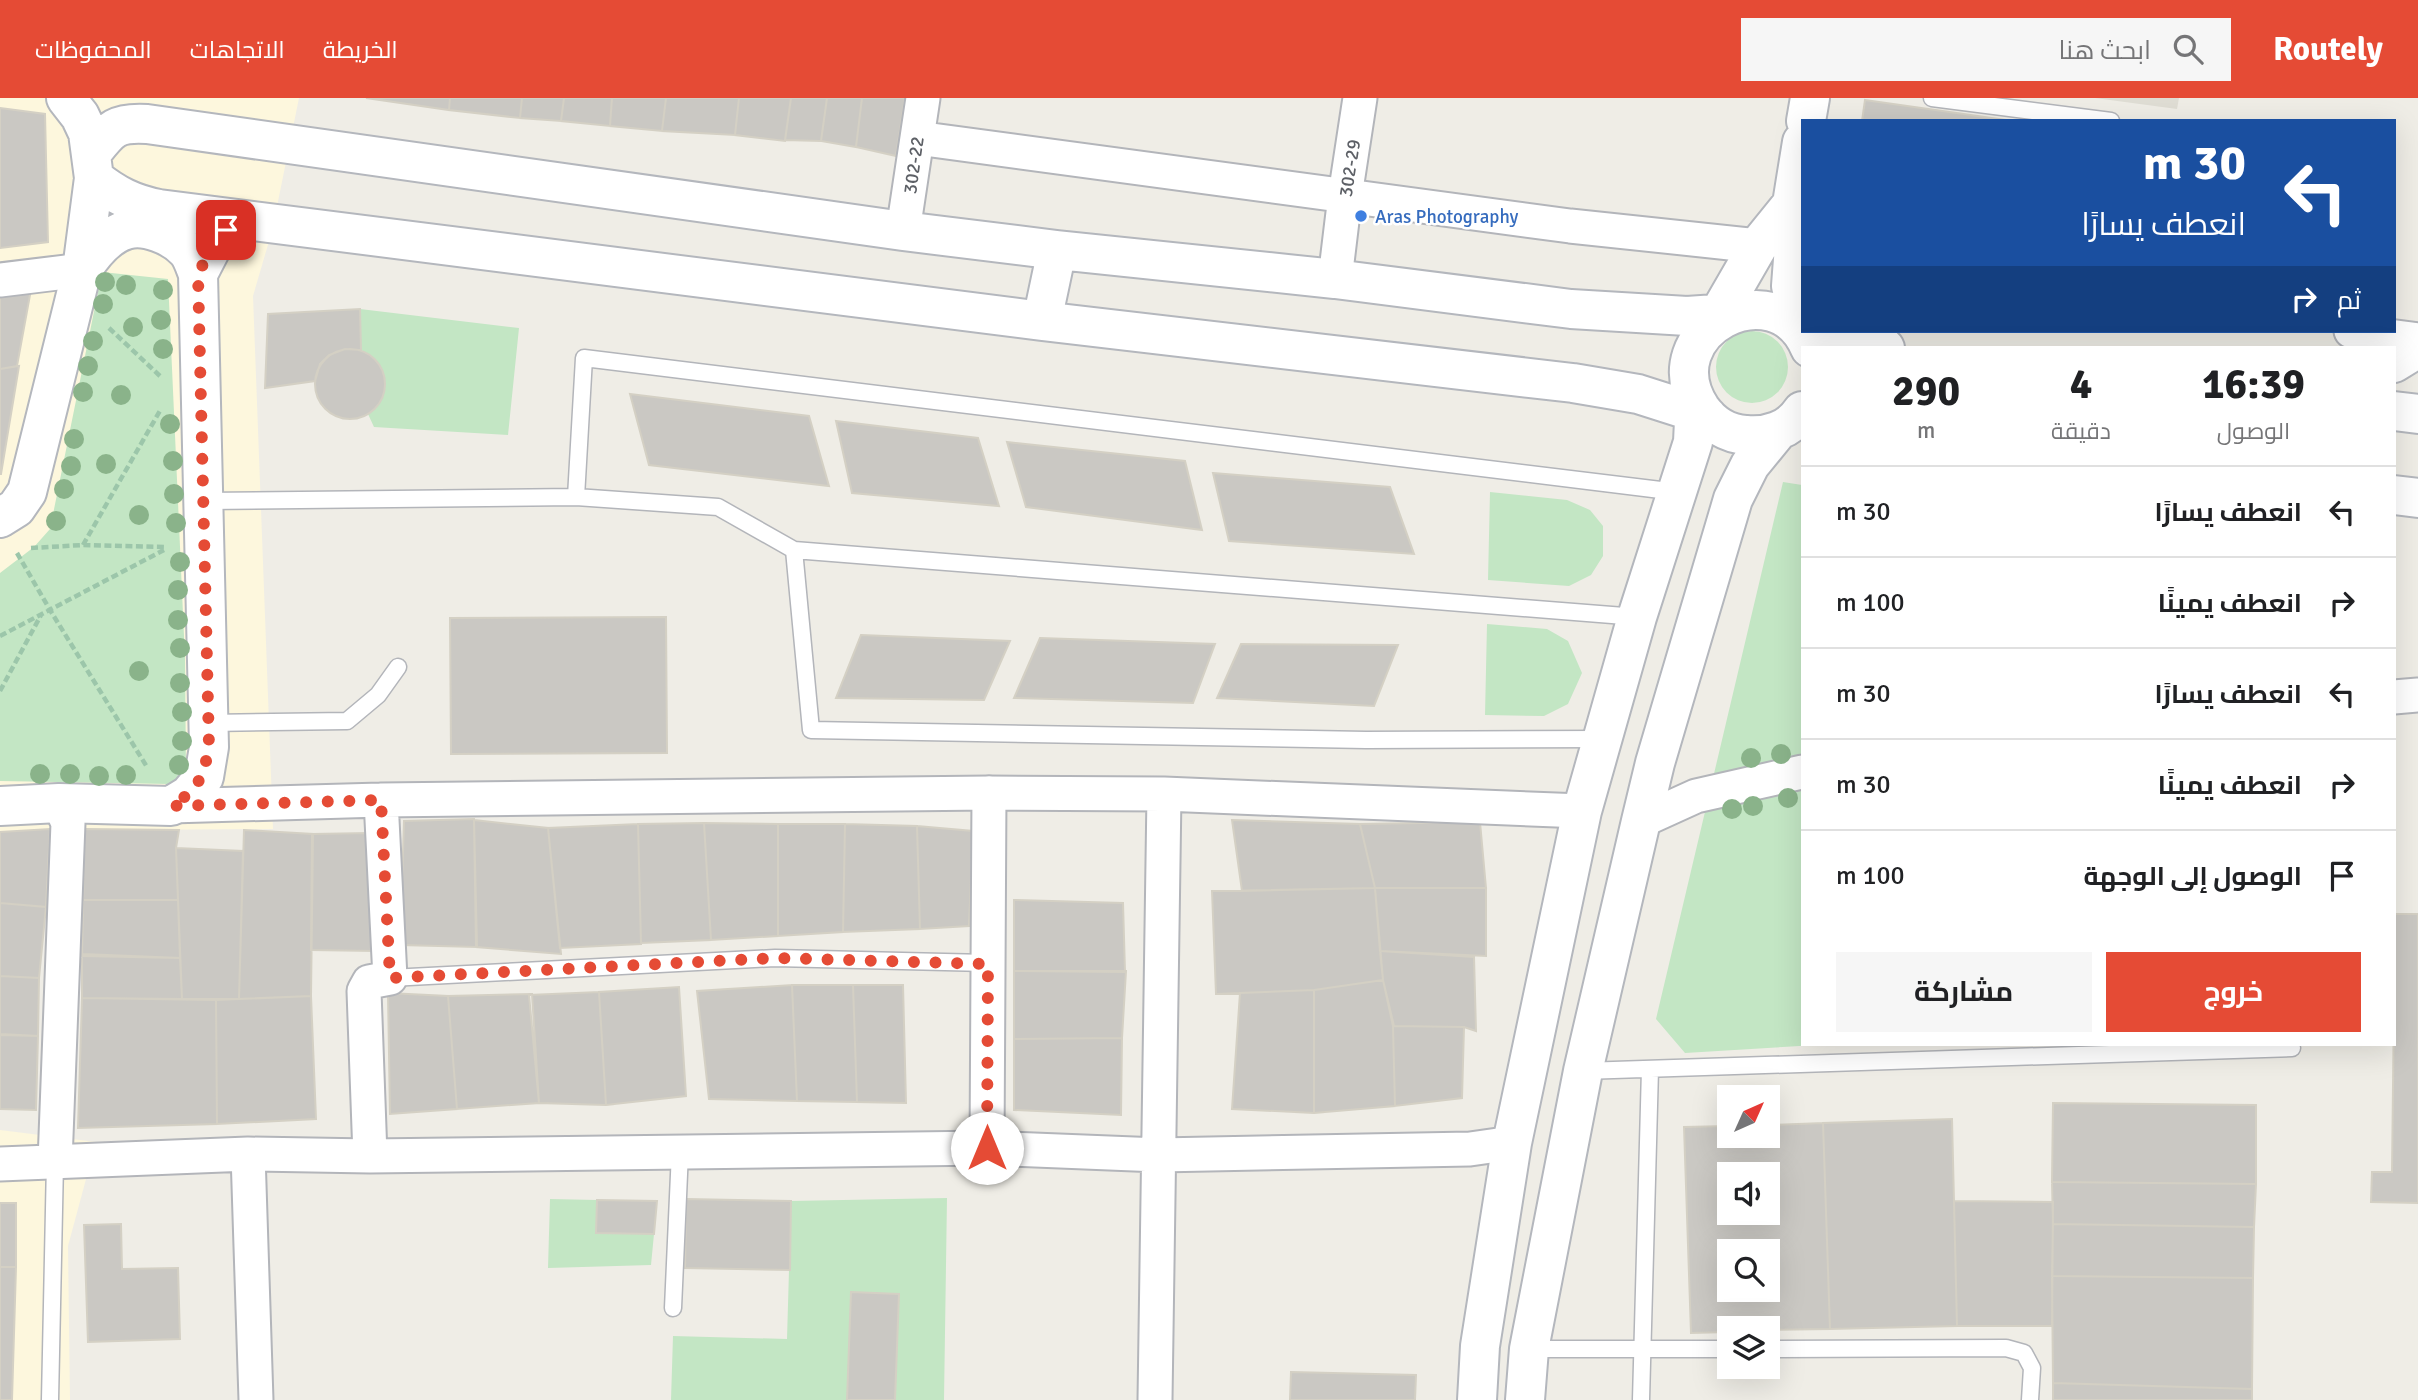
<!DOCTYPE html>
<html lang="ar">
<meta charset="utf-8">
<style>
body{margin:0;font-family:Signika,Cairo,sans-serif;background:#f6f6f6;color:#202124;direction:rtl;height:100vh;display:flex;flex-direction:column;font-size:26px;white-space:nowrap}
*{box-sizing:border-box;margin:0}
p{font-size:23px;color:#757577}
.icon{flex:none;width:38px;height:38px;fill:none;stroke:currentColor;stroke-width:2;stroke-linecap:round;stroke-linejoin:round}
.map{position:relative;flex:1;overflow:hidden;direction:ltr}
.side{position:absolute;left:1801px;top:248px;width:595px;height:700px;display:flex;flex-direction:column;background:#fff;border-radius:0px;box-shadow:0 7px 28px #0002;direction:rtl}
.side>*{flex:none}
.guide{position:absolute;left:1801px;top:21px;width:595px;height:214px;border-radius:0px;box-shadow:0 7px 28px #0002;direction:rtl;background:#1a4fa0;color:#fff;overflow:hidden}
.needle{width:46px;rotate:45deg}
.controls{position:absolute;left:1717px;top:987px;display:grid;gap:14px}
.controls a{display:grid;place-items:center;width:63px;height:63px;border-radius:0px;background:#fff;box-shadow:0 7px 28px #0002;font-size:35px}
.pin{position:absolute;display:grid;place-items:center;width:60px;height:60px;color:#fff;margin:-30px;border-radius:14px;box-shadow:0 4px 10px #0006}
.me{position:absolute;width:77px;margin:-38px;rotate:0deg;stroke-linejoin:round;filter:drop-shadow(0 0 5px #0008)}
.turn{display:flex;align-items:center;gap:24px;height:147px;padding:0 35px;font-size:32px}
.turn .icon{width:91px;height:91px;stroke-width:2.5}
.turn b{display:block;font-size:49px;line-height:60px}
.then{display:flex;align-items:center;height:66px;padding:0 35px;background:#0003;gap:14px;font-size:26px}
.eta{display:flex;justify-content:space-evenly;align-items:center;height:119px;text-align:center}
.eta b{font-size:42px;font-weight:700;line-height:49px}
.action{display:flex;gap:14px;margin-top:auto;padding:14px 35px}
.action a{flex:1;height:80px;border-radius:0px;background:#e54b35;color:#fff;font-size:28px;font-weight:700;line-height:80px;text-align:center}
.action a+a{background:#f6f6f6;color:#202124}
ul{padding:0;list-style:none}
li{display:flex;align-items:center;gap:21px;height:91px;padding:0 35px;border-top:2px solid #e0e0e0}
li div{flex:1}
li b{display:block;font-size:26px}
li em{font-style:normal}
header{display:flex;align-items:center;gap:42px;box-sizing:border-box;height:98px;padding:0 35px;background:#e54b35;color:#fff}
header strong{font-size:33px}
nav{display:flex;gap:38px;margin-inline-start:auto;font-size:24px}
.search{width:490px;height:63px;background:#f6f6f6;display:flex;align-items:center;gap:18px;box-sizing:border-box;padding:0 24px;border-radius:0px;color:#757577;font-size:26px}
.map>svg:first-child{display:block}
.commercial{fill:#fdf7dd}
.education{fill:#dfddd4}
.green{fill:#c3e6c4}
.building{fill:#cac8c3;stroke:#d4d0c4;stroke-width:2;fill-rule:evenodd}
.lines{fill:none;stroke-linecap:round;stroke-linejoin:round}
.lane-casing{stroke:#b3b5ba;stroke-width:19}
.street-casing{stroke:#b3b5ba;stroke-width:37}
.secondary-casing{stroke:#b4b7bd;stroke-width:42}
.path{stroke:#9cc6aa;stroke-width:4.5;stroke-dasharray:7 3.5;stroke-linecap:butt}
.lane{stroke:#fff;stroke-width:16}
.street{stroke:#fff;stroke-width:33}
.secondary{stroke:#fff;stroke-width:38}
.tree{fill:#8ab38a}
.route{stroke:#e54b35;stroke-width:12;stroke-dasharray:0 21.6}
.shop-dot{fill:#3f7fe0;stroke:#fff;stroke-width:2.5}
.labels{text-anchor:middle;stroke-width:5;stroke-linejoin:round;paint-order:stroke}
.street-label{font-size:19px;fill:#5d6066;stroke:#fff}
.shop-label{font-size:19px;fill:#366cbe;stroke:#fff;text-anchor:start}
</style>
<header>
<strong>Routely</strong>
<div class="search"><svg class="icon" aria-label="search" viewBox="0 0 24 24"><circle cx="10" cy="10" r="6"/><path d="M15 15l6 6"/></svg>ابحث هنا</div>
<nav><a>الخريطة</a><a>الاتجاهات</a><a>المحفوظات</a></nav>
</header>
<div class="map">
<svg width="2418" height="1302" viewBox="0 0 2418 1302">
<rect width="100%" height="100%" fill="#efede6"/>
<path class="commercial" d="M0,0H299L272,133L253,198L273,731L0,733Z
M0,1032L96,1044L68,1148L70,1302H0Z"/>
<path class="education" d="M2095,0H2179L2177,11Z"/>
<path class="green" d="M102,174L168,181L185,560L186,675L180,682L169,686L0,683V475L34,449L50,431Z
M360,211L519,230L508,337L374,329L368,316C391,295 390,266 361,252Z
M1716 269a36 36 0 1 1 72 0a36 36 0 1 1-72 0Z
M1783,384L1802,387V947H1817L1685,955L1656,921Z
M1490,394L1567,402L1590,412L1603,428V458L1591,477L1569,488L1488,482Z
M1487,526L1547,531L1568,543L1582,575L1568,606L1544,618L1485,617Z
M947,1100L944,1302H895L899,1197L851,1194L847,1302H671L673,1238L787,1241L791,1103Z
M550,1101L597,1102L596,1135L654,1136L651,1167L548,1170Z"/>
<path class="building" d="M366,0H450L449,12Z
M450,0H522L520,20L449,12Z
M522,0H564L561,23L520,20Z
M564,0H612L610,28L561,23Z
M612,0H666L662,33L610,28Z
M666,0H739L735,37L662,33Z
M739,0H791L785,43L735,37Z
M791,0H827L821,43L785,42Z
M827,0H862L856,49L821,43Z
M862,0H905L896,58L856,49Z
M1865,2L2013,23H1862Z
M0,10L45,16L48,144L0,150Z
M32,186L17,268L0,271V190Z
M360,211L361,252L345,251L329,257L320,266L315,283L265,290L268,216Z
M315 286a35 35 0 1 1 70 0a35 35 0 1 1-70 0Z
M19,268L1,376H0V271Z
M630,296L809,318L829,388L649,367Z
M836,323L978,340L999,408L852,395Z
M1007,344L1185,363L1202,432L1026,409Z
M1213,375L1390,389L1414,456L1229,443Z
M666,519L667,655L451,656L450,520Z
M861,537L1010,543L984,602L836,600Z
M1040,540L1215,546L1193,605L1014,600Z
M1241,546L1398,547L1374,608L1217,600Z
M474,721L477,849L400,847L404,723Z
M474,722L548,730L561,856L476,849Z
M1232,722L1360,726L1375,790L1242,793Z
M1480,724L1486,790H1375L1360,726Z
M704,725L711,842L641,845L638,726Z
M704,725L778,726V838L711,842Z
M638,726L641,846L560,850L548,730Z
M778,726H845L843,834L778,838Z
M845,726L917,728L920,831L843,834Z
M917,728L973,733L969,828L920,831Z
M50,731L46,809L0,805V734Z
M85,731L179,732L176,750L178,802H83Z
M244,732L313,736L311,898L239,901Z
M370,735L375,853L311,852L312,736Z
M176,750L243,753L239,901H182Z
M1375,790L1383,882L1314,892L1216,896L1212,793Z
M1375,790H1486V858L1380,853Z
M83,802H178L180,860L82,858Z
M1014,802L1123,805L1125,874L1014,873Z
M0,805L46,809L39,880L0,878Z
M2395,816H2418V1105L2371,1104L2372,1074H2392Z
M1380,853L1474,859L1476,933L1464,929L1394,928L1383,882Z
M82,856L180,860L182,901L82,900Z
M1014,873H1126L1122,940L1014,941Z
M0,878L39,880L38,938L0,937Z
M1383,882L1393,928L1395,1008L1314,1015V892Z
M792,887L797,1003L709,1001L697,893Z
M792,887H853L857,1004L797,1003Z
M853,887H903L906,1005L857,1004Z
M679,889L686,998L606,1007L599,894Z
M1314,892V1015L1232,1011L1240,895Z
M599,894L606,1007L539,1005L529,897Z
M388,895L448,898L457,1011L390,1016Z
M532,896L539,1005L457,1011L448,898Z
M311,898L316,1021L217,1026L216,902Z
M82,900L216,902L217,1026L78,1030Z
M1393,928L1464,929L1462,1000L1395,1008Z
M0,936L38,938L36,1012L0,1011Z
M1122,940L1121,1017L1014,1012V941Z
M2053,1005L2256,1007V1086L2052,1084Z
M1952,1021L1957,1228L1830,1231L1823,1025Z
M1823,1025L1830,1231L1768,1232V1230H1729V1234L1691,1235L1684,1029L1729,1028V1038H1768V1027ZM1729,1076H1768V1115H1729ZM1729,1153H1768V1192H1729Z
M2052,1084L2256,1086L2254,1129L2053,1126Z
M686,1101L791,1103L790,1172L685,1170Z
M597,1102L657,1103L654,1136L596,1135Z
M1954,1103L2053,1104L2052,1228H1957Z
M0,1105H16V1169H0Z
M121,1126L122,1171L178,1170L180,1241L88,1244L84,1127Z
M2053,1126L2254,1129L2253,1180L2052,1178Z
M0,1169H16L12,1302H0Z
M2052,1178L2253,1180L2252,1291L2053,1285Z
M851,1194L899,1196L895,1302H847Z
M1291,1274L1416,1277L1415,1302H1290Z
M2053,1285L2252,1291V1302H2053Z"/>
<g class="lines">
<g class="lane-casing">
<path id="lane" d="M1932,0L2111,23
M576,399L584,260L1677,394
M205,403L576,399L718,409L794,452L1637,519
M794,452L811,632L1366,642L1602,641
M209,625L347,623L378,597L398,569
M390,880L775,860L987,865
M1583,973L2292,950
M673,1210L680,1054
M1529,1251H1729
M1768,1251L2006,1250L2024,1255L2032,1270L2030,1302
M50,1302L55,1064
M1641,1302L1650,971"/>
</g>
<g class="street-casing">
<path id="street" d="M917,40L1570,128L1758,148
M903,133L923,0
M1335,181L1345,98L1360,0
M0,182L82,172
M2351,233L2418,242
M2394,599L2418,597
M171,708L381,702L989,695L1164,696L1582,713
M1641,723L1696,698L1802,674
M987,1050L989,695
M248,1056L256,1302
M370,1058L364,893L369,884L390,880L381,702
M55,1064L68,725L59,705
M0,1066L248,1056L370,1058L987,1050L1159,1057L1470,1051L1512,1045
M1155,1302L1164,696"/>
</g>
<g class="secondary-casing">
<path id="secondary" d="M1806,23L1810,0
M1802,44L1792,106L1795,135L1791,188L1802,230
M91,56C110,32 114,24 147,26L903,133L1057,152L1335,181L1571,211L1687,218L1731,215
M94,80C115,97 133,106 159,111L1042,223L1573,285L1638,296L1707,318
M82,172C92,157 108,137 126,132C145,126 173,138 186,152C192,158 195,169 198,176
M1042,223L1057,152
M1713,226L1758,148L1792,106
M1813,233L1858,247L1885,250
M2394,265L2418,250
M1802,313C1790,332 1767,339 1746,337C1727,336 1711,325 1701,311C1650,233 1776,168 1810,250
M2394,313L2418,316
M2394,397L2418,400
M0,420L16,410L27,394L82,172L94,80L88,35L80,18L66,0
M0,708L59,705L171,708L189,697L204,679L209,649L198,176L215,143L237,121
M1477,1302L1480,1248L1512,1045L1582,713L1637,519L1693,344L1695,301
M1525,1302L1529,1251L1583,973L1641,723L1655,665L1733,401L1750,367L1777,334"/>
</g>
<path class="path" d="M109,230L161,279
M83,447L161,311
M31,450L83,447L165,449
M17,455L50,512L147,669
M0,538L164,452
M0,593L41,517"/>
<use href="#lane" class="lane"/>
<use href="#street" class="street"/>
<use href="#secondary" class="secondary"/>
</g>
<g class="tree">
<circle cx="105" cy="184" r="10"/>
<circle cx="126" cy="187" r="10"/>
<circle cx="163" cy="192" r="10"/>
<circle cx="103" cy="206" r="10"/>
<circle cx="161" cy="222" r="10"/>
<circle cx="133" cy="229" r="10"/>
<circle cx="93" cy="243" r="10"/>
<circle cx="163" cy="251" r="10"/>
<circle cx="88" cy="268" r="10"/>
<circle cx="83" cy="294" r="10"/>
<circle cx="121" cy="297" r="10"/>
<circle cx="170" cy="326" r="10"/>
<circle cx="74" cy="341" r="10"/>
<circle cx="173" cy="363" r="10"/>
<circle cx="106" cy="366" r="10"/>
<circle cx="71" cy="368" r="10"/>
<circle cx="64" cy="391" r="10"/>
<circle cx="174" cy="396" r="10"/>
<circle cx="139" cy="417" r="10"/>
<circle cx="56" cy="423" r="10"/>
<circle cx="176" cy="425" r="10"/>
<circle cx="180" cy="464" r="10"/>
<circle cx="178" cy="492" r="10"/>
<circle cx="178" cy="522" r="10"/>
<circle cx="180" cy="550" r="10"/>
<circle cx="139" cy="573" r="10"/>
<circle cx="180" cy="585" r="10"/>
<circle cx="182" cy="614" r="10"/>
<circle cx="182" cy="643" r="10"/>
<circle cx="1781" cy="656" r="10"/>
<circle cx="1751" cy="660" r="10"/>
<circle cx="179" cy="667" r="10"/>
<circle cx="40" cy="676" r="10"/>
<circle cx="70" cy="676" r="10"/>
<circle cx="126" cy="677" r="10"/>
<circle cx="99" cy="678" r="10"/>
<circle cx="1788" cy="700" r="10"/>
<circle cx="1753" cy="708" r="10"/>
<circle cx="1732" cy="711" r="10"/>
</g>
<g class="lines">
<path class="route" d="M226,132L215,143L198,176L209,649C203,680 199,691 171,708L381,702L390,880L775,860L988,866L987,1050"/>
</g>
<circle class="shop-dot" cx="1361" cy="118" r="7"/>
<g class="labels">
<g class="street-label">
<text transform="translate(913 67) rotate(-82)" y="7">302-22</text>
<text transform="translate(1349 70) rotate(-81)" y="7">302-29</text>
</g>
<g class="shop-label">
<text x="1375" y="125">Aras Photography</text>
</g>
</g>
</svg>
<div class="controls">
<a><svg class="needle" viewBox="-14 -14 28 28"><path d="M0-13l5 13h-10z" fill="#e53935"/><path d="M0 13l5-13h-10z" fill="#757577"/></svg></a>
<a><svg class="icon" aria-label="sound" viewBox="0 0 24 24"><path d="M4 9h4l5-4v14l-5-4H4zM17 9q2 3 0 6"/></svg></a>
<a><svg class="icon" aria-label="search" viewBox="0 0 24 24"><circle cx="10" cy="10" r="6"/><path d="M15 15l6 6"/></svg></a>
<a><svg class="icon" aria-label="layers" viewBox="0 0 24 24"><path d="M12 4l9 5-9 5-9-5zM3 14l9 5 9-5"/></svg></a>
</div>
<div class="pin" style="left:226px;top:132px;background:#d93025"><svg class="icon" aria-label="arrive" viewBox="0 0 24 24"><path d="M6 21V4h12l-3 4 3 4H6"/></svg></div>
<svg class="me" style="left:987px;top:1050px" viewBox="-20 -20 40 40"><circle r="19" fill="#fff"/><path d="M0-13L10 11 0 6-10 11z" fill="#e54b35"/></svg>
<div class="guide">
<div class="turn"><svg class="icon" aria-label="left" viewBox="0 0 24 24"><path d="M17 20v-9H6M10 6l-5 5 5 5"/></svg><div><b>30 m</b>انعطف يسارًا</div></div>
<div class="then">ثم<svg class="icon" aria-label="right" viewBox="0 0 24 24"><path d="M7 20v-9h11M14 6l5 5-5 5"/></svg></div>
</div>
<section class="side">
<div class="eta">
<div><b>16:39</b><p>الوصول</p></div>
<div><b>4</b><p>دقيقة</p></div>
<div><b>290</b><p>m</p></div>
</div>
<ul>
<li><svg class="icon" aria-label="left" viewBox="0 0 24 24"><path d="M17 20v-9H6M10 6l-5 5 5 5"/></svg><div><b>انعطف يسارًا</b></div><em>30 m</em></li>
<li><svg class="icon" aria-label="right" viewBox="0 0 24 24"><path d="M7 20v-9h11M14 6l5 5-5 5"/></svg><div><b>انعطف يمينًا</b></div><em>100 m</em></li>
<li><svg class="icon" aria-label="left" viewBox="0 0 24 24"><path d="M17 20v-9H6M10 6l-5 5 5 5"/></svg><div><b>انعطف يسارًا</b></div><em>30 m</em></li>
<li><svg class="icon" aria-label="right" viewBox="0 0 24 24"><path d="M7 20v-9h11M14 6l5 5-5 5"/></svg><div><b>انعطف يمينًا</b></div><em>30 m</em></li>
<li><svg class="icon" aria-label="arrive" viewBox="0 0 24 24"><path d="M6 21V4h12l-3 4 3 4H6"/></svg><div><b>الوصول إلى الوجهة</b></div><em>100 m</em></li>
</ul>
<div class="action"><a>خروج</a><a>مشاركة</a></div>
</section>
</div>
